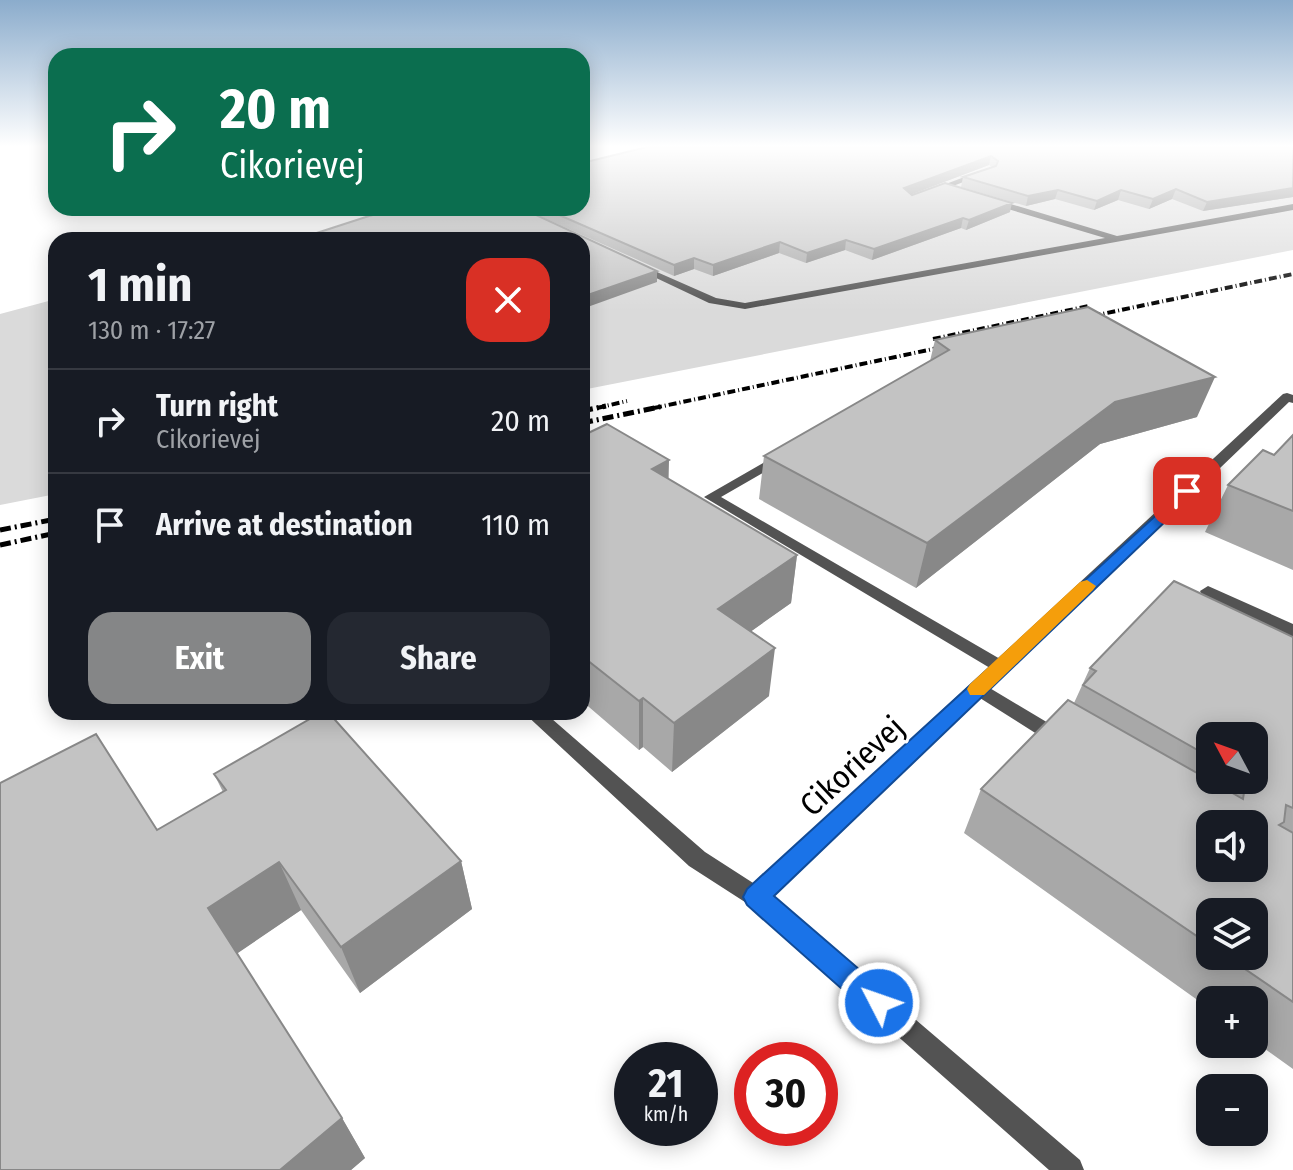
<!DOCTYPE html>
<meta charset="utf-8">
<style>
body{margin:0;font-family:"Fira Sans Condensed",sans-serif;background:#242831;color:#f1f3f6;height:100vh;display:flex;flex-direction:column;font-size:30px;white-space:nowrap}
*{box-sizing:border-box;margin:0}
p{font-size:26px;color:#9ea1a6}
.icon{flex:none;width:44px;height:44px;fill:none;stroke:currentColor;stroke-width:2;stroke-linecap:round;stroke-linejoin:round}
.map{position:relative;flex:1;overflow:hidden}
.side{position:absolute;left:48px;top:232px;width:542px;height:488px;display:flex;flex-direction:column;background:#171b24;border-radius:24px;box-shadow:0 4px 20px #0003}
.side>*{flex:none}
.top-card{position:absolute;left:48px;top:48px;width:542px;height:168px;border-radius:24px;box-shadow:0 4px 20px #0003;background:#0b6e4f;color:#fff;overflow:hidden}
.needle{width:52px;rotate:311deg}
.fabs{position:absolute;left:1196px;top:722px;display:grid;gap:16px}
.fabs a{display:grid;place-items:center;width:72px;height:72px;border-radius:16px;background:#171b24;box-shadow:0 4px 20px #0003;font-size:40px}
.speed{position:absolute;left:614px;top:1042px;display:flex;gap:16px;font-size:40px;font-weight:700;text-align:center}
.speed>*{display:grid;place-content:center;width:104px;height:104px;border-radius:50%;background:#171b24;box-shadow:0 4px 20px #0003;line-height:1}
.speed small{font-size:20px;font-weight:400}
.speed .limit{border:12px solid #d22;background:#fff;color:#111}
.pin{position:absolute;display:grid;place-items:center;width:68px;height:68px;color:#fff;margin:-34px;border-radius:16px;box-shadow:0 4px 12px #0006}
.me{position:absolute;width:88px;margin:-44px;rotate:311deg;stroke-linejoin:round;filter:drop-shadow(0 0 6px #0008)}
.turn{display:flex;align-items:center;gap:28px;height:168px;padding:0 40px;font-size:36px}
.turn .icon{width:104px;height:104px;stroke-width:2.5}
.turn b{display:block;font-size:56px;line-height:68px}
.round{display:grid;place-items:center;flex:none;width:84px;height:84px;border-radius:24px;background:#242831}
.head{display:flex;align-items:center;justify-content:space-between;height:136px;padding:0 40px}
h1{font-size:48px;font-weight:700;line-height:60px}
.button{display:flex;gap:16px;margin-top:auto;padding:16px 40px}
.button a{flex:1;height:92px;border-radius:24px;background:#858687;color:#fff;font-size:32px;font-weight:700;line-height:92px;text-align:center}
.button a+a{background:#242831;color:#f1f3f6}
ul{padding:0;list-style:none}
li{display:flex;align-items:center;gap:24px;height:104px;padding:0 40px;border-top:2px solid #363941}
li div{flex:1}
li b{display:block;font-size:30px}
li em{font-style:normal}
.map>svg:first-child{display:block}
.green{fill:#dadada}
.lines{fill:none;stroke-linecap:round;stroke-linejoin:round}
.lane{fill:#535353;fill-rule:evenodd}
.street{fill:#535353;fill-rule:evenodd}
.rail-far1{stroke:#000;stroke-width:4;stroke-dasharray:8 3 1 3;stroke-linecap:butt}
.rail{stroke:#000;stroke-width:5;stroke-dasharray:11 4 2 4;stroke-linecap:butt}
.wall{fill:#a8a8a8;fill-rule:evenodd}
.shaded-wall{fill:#888}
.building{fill:#c3c3c3;stroke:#888;stroke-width:2;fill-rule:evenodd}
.route{fill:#1a73e8;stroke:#114b97;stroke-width:2}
.slow{fill:#f59e0b}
.labels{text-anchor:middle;stroke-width:6;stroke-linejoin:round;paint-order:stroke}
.near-street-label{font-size:32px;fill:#000;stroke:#fff}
</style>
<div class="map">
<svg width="1293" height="1170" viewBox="0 0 1293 1170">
<rect width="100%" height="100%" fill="#fff"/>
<path class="green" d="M1293,147V250L582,390V240H306L426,208H582V166Z
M56,299V494L0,505V314Z"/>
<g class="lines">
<path class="lane" d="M980,171L987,173L932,194L925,192Z
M991,198L1117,236L1293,204V210L745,309L709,303L633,267L641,265L716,298L745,303L1105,238L988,203L987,201Z
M782,452L787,453V459L721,497L1007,663L1010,667L1007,671H995L704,497Z
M1208,586L1293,624V637L1202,595L1200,591Z
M978,681L1065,733L1068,738L1065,743L1058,745L1051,743L972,693L969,688L972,683Z
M523,712H544L705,852L764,890L767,897L764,904L756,907L748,904L689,866Z"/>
<path class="street" d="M1287,393L1293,395V403L1289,402L772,897L1080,1160L1084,1170H1049L748,904L745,897L748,890L1283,394Z"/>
<path class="rail-far1" d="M1078,319L1293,274
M933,339L1089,306
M597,408L627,401
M654,408L952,345"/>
<path class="rail" d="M582,411L606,406
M582,423L664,406
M0,530L56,519
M0,545L56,533"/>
</g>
<path class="wall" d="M1293,147V197L1203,211L1172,199L1149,209L1118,200L1094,210L1055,199L1026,206L961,187L963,177L992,167L989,165L911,194L1010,212L966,230L961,228L872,260L845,250L806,263L779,253L713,276L694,269L674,276L533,213L657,271V282L402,208H582V163Z
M935,340L1197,417L1100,444L916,588L759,499L764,456L930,361Z
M1293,435V570L1205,532L1228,485L1274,455Z
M582,436L668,479L797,555L791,603L751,631L769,696L672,772L643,747L639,750L582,701Z
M1293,637V1069L1254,1041V1000H1210V1009L964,833L981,789L1074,703L1090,668ZM1210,736L1254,780H1210ZM1210,912L1254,956H1210Z
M214,774L461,861L472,909L360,993L301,910L237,953L342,1118L365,1158L351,1170H0L223,792Z"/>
<path class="shaded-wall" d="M991,156L989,165L902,198L904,188Z
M1293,188V197L1203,211L1207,202Z
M1176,189L1172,199L1149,209L1153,199Z
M1058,190L1055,199L1026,206L1028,196Z
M1121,190L1118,200L1094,210L1097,201Z
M1012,203L1010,212L966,230L969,220Z
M525,208H533V213L523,209Z
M963,218L961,228L872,260L874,249Z
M846,240L845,250L806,263L807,253Z
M780,242L779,253L713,276V265Z
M694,258V269L674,276V265Z
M657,271V282L582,309V297Z
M1215,377L1197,417L1100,444L916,588L927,543L1115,402Z
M669,460L668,505L652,469Z
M797,555L791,603L715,657L718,609Z
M775,648L769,696L672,772L674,723Z
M643,698V747L639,750V701Z
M461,861L472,909L360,993L341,947Z
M279,862L301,910L235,955L208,908Z
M342,1118L365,1158L351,1170H280Z"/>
<path class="building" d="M647,147H1293V188L1207,202L1176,189L1153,199L1121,190L1097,201L1058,190L1028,196L963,177L996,166L998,161L991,156L904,188L912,195L945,183L1012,203L969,220L963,218L874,249L846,240L807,253L780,242L713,265L694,258L674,265L543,208H582V163Z
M402,208H525L523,209L657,271L582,297V240H295L369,216Z
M1088,307L1215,377L1115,402L927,543L764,456L949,350L935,340Z
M607,424L669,460L652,469L797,555L718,609L775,648L674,723L643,698L639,701L582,656V436Z
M1293,435V511L1228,485L1263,450L1274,455Z
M1174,581L1293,637V808L1286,805L1284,822L1279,825L1293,833V1002L1226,956H1254V912H1210V945L981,789L1068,700L1243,799L1246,780H1254V736H1210V757L1083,685L1096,671L1090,668ZM1210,824H1254V868H1210Z
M322,712H328L461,861L341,947L279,862L208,908L342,1118L280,1170H0V783L96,734L157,830L226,790L214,774Z"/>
<linearGradient id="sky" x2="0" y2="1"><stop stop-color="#8baccc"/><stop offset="0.47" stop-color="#fff"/><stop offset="1" stop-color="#fff" stop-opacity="0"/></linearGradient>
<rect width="1293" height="311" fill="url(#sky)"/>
<path class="route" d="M1187,487L1195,491L1193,495L774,896L888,994L892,1003L888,1013L879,1017L869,1013L747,905L743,897L747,889Z"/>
<path class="slow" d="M1087,580L1096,586L1093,590L984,695H970L967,689L970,684L1080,582Z"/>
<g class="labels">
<g class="near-street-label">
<text transform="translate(852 766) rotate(-43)" y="11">Cikorievej</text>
</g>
</g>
</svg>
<div class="fabs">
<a><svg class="needle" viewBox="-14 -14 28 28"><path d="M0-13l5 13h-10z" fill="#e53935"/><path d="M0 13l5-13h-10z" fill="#9ea1a6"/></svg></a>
<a><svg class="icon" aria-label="sound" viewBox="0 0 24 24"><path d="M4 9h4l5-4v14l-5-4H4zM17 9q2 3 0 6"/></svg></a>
<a><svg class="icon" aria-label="layers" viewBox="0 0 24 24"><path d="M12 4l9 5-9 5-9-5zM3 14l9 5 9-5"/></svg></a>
<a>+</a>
<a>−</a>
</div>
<div class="speed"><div>21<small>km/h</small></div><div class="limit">30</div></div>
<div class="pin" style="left:1187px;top:491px;background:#d93025"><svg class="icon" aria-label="arrive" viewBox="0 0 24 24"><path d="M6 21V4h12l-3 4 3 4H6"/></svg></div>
<svg class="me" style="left:879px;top:1003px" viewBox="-20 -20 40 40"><circle r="17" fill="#1a73e8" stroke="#fff" stroke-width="3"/><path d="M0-11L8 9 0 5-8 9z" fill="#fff"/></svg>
<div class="top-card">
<div class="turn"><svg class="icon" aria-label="right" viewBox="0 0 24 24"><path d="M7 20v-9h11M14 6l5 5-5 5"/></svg><div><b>20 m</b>Cikorievej</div></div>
</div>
<section class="side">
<div class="head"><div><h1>1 min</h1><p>130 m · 17:27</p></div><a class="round" style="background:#d93025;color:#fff"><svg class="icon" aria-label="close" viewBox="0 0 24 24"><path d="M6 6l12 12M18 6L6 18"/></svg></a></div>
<ul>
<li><svg class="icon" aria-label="right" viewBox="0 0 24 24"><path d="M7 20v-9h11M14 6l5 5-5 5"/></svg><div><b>Turn right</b><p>Cikorievej</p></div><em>20 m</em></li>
<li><svg class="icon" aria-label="arrive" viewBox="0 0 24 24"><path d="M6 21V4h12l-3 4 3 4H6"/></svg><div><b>Arrive at destination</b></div><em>110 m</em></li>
</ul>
<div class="button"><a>Exit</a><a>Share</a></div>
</section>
</div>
